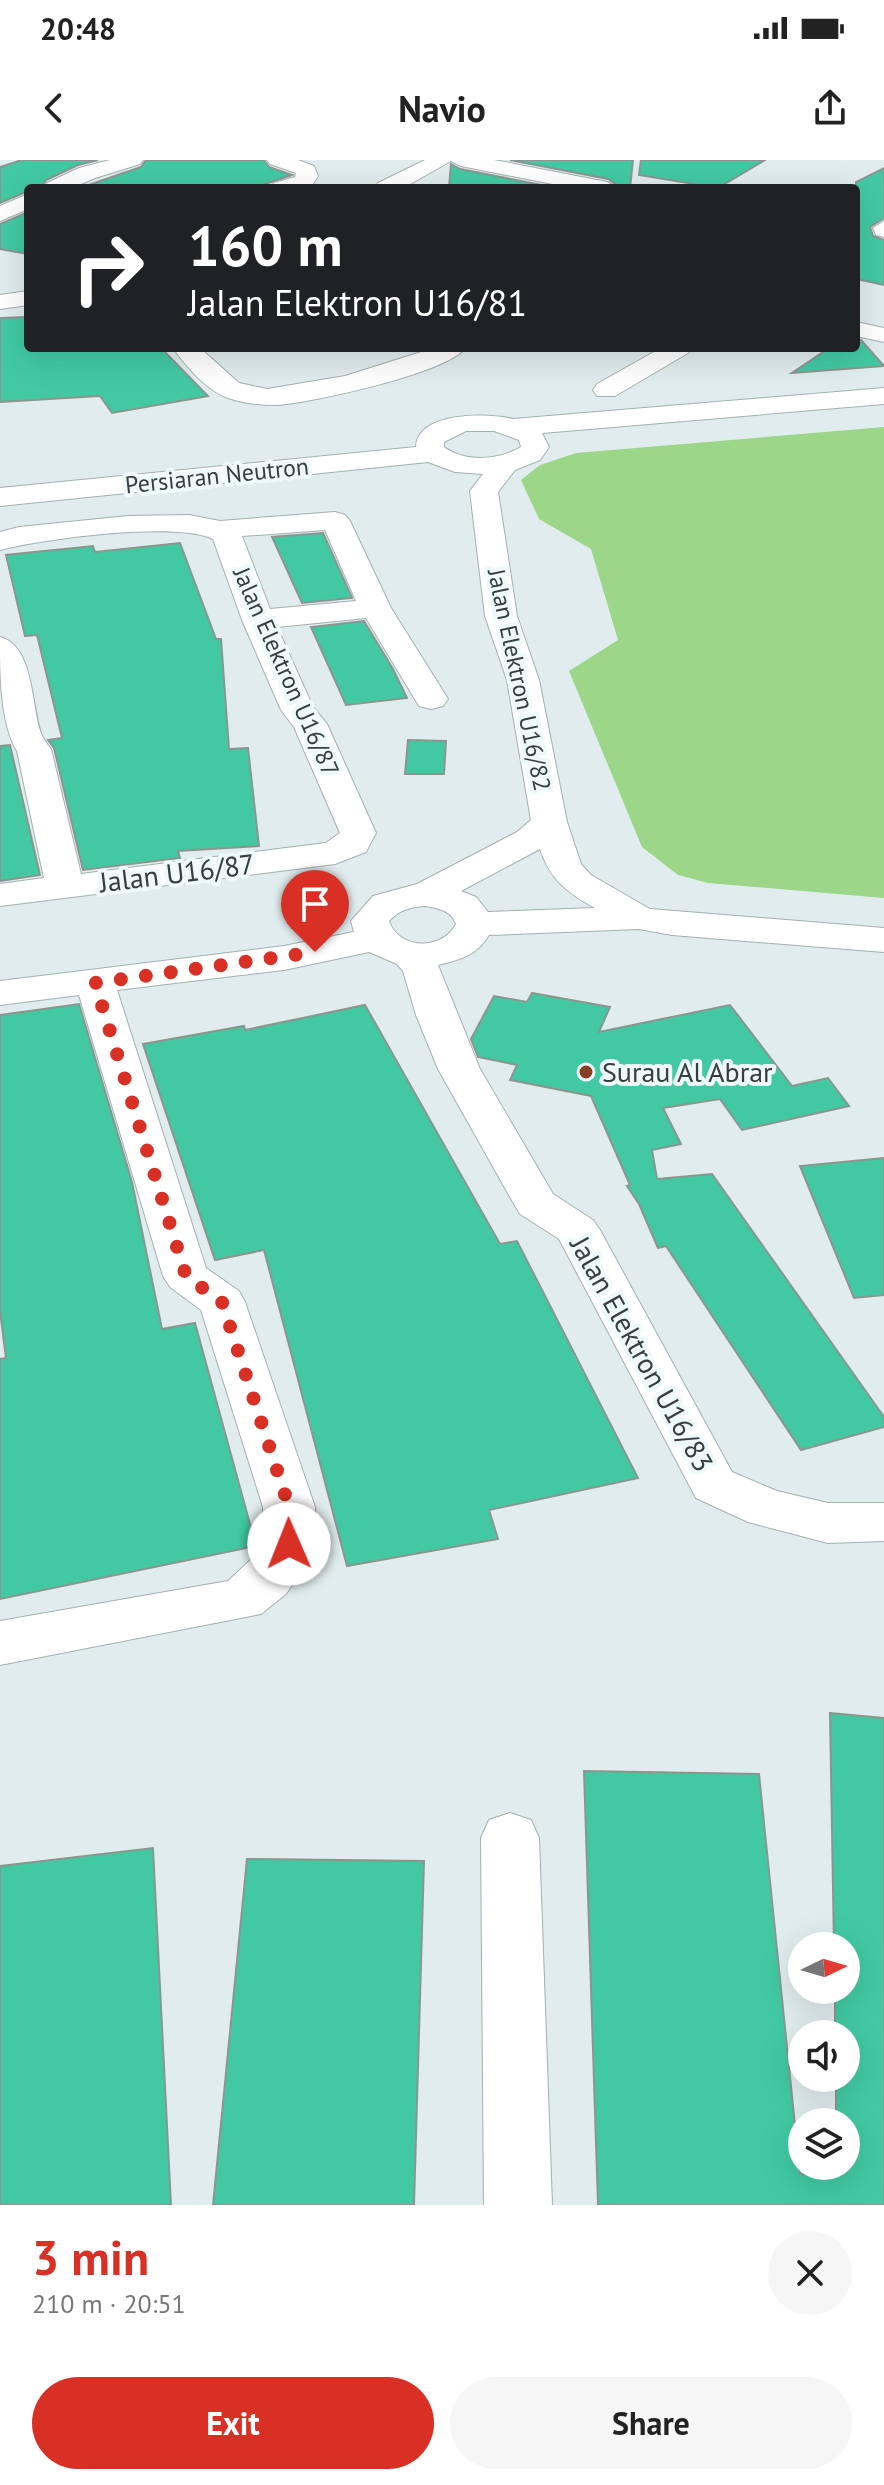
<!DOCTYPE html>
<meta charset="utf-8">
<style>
body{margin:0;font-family:"PT Sans",sans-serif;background:#f6f6f6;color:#222;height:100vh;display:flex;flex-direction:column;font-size:30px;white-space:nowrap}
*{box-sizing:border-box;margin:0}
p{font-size:26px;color:#767676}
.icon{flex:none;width:44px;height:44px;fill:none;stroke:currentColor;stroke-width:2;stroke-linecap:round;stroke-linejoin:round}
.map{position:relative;height:2045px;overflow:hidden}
.sheet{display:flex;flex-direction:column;background:#fff;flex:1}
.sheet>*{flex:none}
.guide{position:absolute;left:24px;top:24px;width:836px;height:168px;border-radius:8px;box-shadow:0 8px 32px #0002;background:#202124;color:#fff;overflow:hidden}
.needle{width:52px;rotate:85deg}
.controls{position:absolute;left:788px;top:1772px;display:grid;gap:16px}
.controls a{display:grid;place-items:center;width:72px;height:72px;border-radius:50%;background:#fff;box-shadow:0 8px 32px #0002;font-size:40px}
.pin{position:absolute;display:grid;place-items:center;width:68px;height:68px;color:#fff;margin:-82px -34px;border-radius:50% 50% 50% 0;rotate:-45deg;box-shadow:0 0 8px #0007}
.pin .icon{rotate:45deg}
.me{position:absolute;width:88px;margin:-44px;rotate:359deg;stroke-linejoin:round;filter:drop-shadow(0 0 6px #0008)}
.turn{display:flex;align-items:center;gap:28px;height:168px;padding:0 32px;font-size:36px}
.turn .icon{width:104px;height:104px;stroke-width:2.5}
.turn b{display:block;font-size:56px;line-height:68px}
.round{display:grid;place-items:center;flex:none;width:84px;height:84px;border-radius:42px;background:#f6f6f6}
.head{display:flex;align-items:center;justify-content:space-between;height:136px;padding:0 32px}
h1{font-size:48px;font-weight:700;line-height:60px;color:#d93025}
.cta{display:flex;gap:16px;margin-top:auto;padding:16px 32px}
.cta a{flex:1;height:92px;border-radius:48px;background:#d93025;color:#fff;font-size:32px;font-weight:700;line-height:92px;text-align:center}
.cta a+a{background:#f6f6f6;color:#222}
.status{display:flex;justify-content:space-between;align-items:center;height:56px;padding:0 40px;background:#fff;direction:ltr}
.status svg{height:22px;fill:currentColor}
header{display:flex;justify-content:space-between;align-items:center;height:104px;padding:0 32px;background:#fff;font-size:36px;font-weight:700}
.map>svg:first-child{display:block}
.green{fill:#9cd689}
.building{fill:#42c9a4;stroke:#8b9591;stroke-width:2}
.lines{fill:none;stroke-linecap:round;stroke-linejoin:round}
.minor-casing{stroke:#a4afb0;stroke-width:2}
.minor{fill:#fff;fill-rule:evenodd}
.route{stroke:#d93025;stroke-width:14;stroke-dasharray:0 25.2}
.poi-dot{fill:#873e22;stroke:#edf9fa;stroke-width:3}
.labels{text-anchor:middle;stroke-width:8;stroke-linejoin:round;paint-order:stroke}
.far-street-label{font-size:24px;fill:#383d3d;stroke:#edf9fa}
.street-label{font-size:28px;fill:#383d3d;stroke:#edf9fa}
.poi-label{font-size:28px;fill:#383d3d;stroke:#edf9fa;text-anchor:start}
</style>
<div class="status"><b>20:48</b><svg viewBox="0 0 49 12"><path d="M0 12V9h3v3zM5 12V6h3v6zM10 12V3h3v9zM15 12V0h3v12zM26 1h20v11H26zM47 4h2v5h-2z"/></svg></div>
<header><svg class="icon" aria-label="back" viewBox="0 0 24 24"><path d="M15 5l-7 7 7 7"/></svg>Navio<svg class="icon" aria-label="share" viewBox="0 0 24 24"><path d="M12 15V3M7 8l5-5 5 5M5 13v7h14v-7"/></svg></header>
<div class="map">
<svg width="884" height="2045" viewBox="0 0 884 2045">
<rect width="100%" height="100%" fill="#e0eced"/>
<path class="green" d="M884,267V738L708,723L678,715L642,687L569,511L618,480L591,389L539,359L521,320L540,305L576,293Z"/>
<path class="building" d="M22,0H98L78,5L46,20L41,28H28V31L0,43V7Z
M146,0H264L269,7L292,15L253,28H80L141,7Z
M510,0H633L630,28H621L608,19Z
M641,0H765L718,28L639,15Z
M451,4L460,9L557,28H449Z
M884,8V58L870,67L873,76L884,80V125L856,119V22Z
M28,52V94L0,89V64Z
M28,157V188H161L208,236L112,253L100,236L0,242V158Z
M856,179L861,180L884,206L792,213L829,188H856Z
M323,373L352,438L302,443L272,377Z
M180,383L216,479H221L229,589L248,588L259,686L178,691L180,698L83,710L54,588L48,580L62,578L37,475L25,476L6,395L93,386L95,392Z
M364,461L393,509L407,538L346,545L311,467Z
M408,580L446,581L444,614H405Z
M10,585L40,715L0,721V586Z
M532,833L610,847L599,872L730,845L792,926L828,918L849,946L742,970L720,939L663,948L681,984L652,990L657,1019L712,1014L884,1257V1267L801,1290L666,1086L658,1088L639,1044L627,1026L630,1025L591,936L510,920L517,905L478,897L471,879L494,836L527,842Z
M79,844L132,1022L162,1169L195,1163L256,1386L0,1439V1199L6,1198L0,1151V855Z
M365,845L500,1084L517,1081L638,1318L489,1350L498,1379L347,1406L264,1090L215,1100L143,884L244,866L245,870Z
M884,998V1135L854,1138L800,1006Z
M830,1553L884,1558V2045H598L584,1611L759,1614L800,2014L837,2012V2006H846V1962H836V1918H846V1874H835V1830H846V1786H834Z
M153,1688L171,2045H0V1706Z
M247,1699L424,1701L414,2045H213Z"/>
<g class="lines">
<g class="minor-casing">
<path id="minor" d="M110,0H143L140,4L95,18L72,28H44L47,23L79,8Z
M267,0H298L314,6L318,16L311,27L306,28H271L274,23L295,17L296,13L270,4Z
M425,0H494L607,22L618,28H573L461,6L451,1L403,28H375L378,23Z
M28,34V49L0,61V46Z
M884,61V77L876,75L873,68Z
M28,131V145L0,149V135Z
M856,162L884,168V182L856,176Z
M173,188H200L239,223L267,229L345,216L434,188H465C448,213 310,243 277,245C260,245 243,243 228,238C206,230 186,206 173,188Z
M661,188H692L688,193L615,236H597L593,230L597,224Z
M884,228V244L542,273L549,287L540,300L515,310L498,332L517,456L539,520L567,662L581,704L591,715L650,749L884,768V792L672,775L639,769L489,775C477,795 460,800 438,805L480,909L553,1034L593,1060L600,1070L732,1312L777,1331L828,1343H884V1381L828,1383L748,1362L696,1338L559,1079L520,1054L514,1044L438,909L416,855L403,811L397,804L369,792L284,810L117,830L206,1108L239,1131L245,1142L315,1347V1384L307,1403L286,1434L261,1454L0,1505V1461L228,1421L259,1392L263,1384V1347L201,1150L170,1127L163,1116L79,835L0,845V821L284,786L354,772L351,761L373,736L417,724L517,672L531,660L507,520L485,456L470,331L483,314L455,312L428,302L0,346V328L416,287C417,251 490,253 513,259ZM466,271H494L519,280L521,287C498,300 466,303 444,287V282ZM540,689C550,720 568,733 595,748L488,752L476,737L461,731ZM425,746C438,748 451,750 456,764C442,791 399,790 389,761C399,750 410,747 425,746Z
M335,352L345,355L350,361L391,448L448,539L443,546L431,549L419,546L366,458L277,467L313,547L327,564L376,673L366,692L335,704L0,746V724L44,718L17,591C0,563 0,512 0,477C34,486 31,545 41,573C43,579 47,584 51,589L81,714L326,683L340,673L294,567L281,550L242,460L213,379C175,361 43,379 0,390V372L19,367L128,356L189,355L220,361ZM325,370L356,441L270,449L242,376Z
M510,1653L531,1660L539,1678L552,2045H484L481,1678L489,1660Z"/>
</g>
<use href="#minor" class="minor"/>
</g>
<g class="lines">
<path class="route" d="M289,1384V1347L222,1142L186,1116L95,823L315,792"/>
</g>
<circle class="poi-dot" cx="586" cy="912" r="8"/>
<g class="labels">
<g class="far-street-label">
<text transform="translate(217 316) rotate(-6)" y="8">Persiaran Neutron</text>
<text transform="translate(286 512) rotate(66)" y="8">Jalan Elektron U16/87</text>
<text transform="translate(519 520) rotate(78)" y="8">Jalan Elektron U16/82</text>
</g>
<g class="street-label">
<text transform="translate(177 713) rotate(-7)" y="10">Jalan U16/87</text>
<text transform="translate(642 1194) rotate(61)" y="10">Jalan Elektron U16/83</text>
</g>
<g class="poi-label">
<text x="602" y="922">Surau Al Abrar</text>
</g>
</g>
</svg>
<div class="controls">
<a><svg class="needle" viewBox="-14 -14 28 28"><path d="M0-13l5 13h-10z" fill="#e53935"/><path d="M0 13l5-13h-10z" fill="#767676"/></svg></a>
<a><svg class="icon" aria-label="sound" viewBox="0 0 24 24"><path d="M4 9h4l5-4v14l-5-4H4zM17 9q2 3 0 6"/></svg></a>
<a><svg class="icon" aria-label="layers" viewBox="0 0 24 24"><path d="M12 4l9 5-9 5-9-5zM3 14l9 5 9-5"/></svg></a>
</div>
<div class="pin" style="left:315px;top:792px;background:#d93025"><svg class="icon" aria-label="arrive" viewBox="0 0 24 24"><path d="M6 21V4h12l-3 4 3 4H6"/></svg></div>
<svg class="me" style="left:289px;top:1384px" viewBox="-20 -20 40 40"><circle r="19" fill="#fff"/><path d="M0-13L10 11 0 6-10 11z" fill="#d93025"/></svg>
<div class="guide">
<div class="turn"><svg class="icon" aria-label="right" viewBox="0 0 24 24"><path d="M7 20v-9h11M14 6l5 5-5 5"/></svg><div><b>160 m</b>Jalan Elektron U16/81</div></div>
</div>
</div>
<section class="sheet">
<div class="head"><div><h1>3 min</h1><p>210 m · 20:51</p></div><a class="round"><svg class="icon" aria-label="close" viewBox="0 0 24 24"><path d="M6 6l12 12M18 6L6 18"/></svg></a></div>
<div class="cta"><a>Exit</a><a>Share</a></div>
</section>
